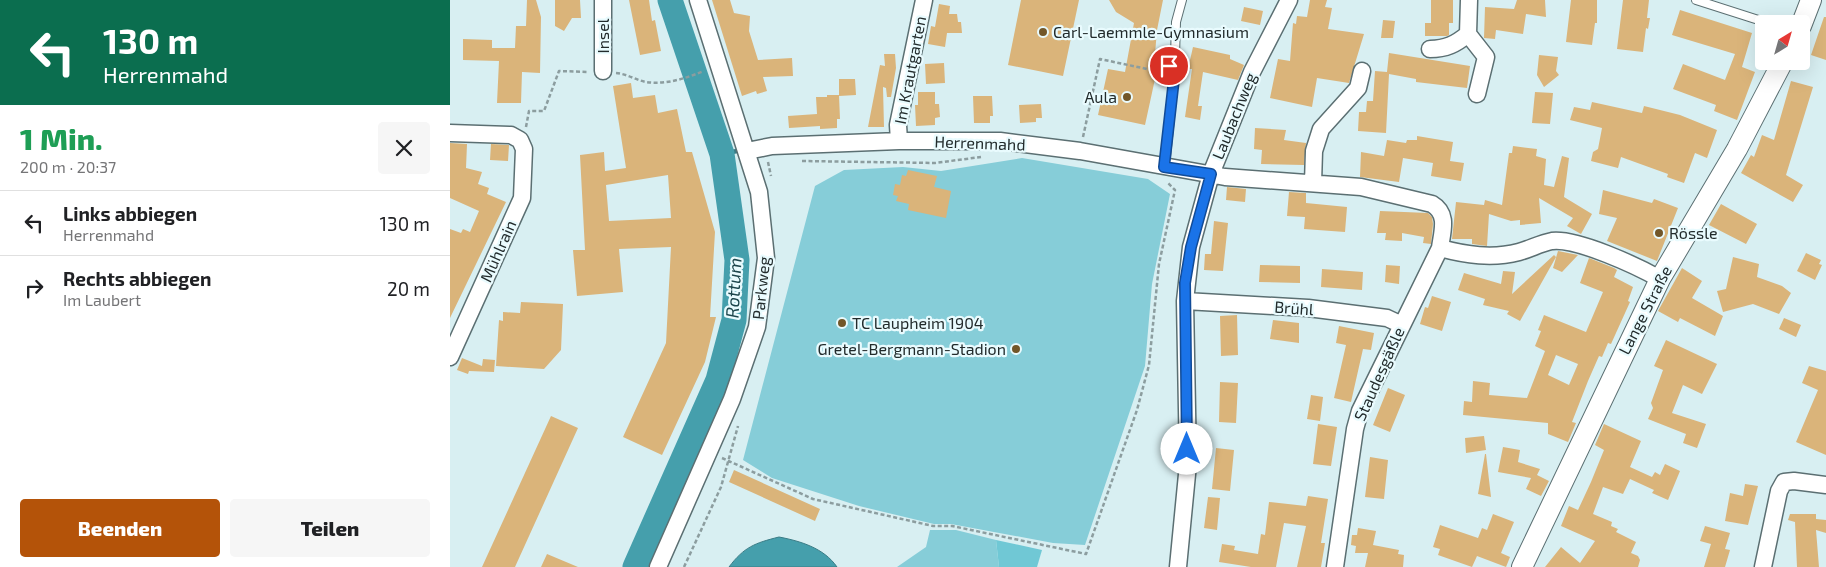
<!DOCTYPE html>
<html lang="de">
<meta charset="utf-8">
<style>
body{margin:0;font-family:"Exo 2",sans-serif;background:#f6f6f6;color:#202124;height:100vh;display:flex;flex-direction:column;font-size:19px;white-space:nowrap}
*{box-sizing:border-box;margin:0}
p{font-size:16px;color:#757577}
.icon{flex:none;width:28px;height:28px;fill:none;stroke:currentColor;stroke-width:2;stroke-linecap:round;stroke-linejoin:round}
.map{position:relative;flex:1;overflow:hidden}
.side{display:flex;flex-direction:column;background:#fff;width:450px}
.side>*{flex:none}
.hud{background:#0b6e4f;color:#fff;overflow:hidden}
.needle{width:32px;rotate:37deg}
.controls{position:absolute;left:1305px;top:15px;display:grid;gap:10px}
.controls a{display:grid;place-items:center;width:55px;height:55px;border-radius:5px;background:#fff;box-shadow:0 5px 20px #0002;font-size:25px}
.pin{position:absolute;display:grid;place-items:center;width:42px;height:42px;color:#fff;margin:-21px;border:2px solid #fff;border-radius:50%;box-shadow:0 1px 5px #0007}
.me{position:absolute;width:55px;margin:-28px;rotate:0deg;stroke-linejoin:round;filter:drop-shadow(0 0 4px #0008)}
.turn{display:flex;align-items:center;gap:18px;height:105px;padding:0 20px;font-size:22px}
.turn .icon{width:65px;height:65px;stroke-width:2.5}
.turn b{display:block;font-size:35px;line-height:42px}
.round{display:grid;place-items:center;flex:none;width:52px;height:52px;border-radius:5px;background:#f6f6f6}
.head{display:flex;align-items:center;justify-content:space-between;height:85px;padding:0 20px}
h1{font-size:30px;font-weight:800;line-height:38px;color:#1e9e55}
.button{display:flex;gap:10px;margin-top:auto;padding:10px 20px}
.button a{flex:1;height:58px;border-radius:5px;background:#b45309;color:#fff;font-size:20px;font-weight:800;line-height:58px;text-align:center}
.button a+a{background:#f6f6f6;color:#202124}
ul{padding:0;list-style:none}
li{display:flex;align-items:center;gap:15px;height:65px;padding:0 20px;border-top:1px solid #e0e0e0}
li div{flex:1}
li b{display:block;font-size:19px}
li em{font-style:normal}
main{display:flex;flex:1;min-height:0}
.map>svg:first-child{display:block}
.green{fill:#86cdd8}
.forest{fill:#70c8d5}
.water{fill:#459fac;stroke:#3a7c86}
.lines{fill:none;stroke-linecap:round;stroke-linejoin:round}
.stream{stroke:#3a7c86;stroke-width:4.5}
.river{stroke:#459fac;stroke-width:25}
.building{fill:#dab47a;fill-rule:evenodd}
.service-casing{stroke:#5b6f72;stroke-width:10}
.minor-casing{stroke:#5b6f72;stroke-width:19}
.tertiary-casing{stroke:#5b6f72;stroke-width:22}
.path{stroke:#8c9d9f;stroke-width:2.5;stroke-dasharray:4 2.5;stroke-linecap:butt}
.service{stroke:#fff;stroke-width:8}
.minor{stroke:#fff;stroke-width:16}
.tertiary{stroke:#fff;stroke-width:20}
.route-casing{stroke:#114b97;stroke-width:12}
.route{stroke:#1a73e8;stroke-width:9}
.poi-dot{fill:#725729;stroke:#e9fbfe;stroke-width:2}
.labels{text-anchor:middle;stroke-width:4.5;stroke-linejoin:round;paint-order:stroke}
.poi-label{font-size:16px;fill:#222b2c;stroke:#e9fbfe;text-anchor:start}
.street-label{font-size:16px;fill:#222b2c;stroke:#e9fbfe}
.water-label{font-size:18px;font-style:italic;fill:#1d464c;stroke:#e9fbfe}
</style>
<main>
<section class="side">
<div class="hud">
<div class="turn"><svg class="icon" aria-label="left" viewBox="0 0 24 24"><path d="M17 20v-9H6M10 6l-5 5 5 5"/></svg><div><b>130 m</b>Herrenmahd</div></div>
</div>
<div class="head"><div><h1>1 Min.</h1><p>200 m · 20:37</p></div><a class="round"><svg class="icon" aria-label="close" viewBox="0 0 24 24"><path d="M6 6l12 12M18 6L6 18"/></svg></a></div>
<ul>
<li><svg class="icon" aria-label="left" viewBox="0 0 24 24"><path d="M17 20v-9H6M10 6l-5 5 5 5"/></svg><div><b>Links abbiegen</b><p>Herrenmahd</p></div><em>130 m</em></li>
<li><svg class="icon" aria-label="right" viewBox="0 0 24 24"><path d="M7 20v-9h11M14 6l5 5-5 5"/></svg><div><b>Rechts abbiegen</b><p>Im Laubert</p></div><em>20 m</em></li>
</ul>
<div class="button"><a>Beenden</a><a>Teilen</a></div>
</section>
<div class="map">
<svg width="1376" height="567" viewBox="0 0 1376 567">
<rect width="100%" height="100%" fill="#d8eff2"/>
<path class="green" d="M572,158L698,179L720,194L702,284L695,366L635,545L603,543L501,524H484L409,506L322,478L293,460L365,186L394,170L453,167L491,171Z
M480,530H506L546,540L549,567H447L476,547Z"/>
<path class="forest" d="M546,540L592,550L587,567H549Z"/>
<path class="water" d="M329,537C350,541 374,548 387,567H279C294,547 305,543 329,537Z"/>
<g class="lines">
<path class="stream" d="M272,154L287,151"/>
<path class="river" d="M185,567L268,380L284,320L287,260L272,154L220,0"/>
</g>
<path class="building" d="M77,0H86L91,17L90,73L72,72L71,103H47L49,61L13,60V39L42,40V48H65L66,26H76Z
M105,0H130L131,18H122L114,31L105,26Z
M179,0H199L202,21L205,20L211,51L190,55Z
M262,0H280L284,13L300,16L299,31L308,60L342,58L343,76L313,77L317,91L307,94L306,91L292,96Z
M571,0H629L613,76L558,65Z
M659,0H713L707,30L703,78L705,79L695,125L648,115L658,69L675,72L684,23L666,12Z
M860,0H877L875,7L882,8L878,29L914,34L899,83L867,78L862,107L820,98L828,59L840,61L843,23L846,24L847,16L857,17Z
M981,0H1003V23H999V35L997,36H975V23H981Z
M1067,0H1095L1096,17L1076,14L1073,34L1046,30L1045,39L1034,38L1035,7L1064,9Z
M1121,0H1147V23H1145L1142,45L1116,42Z
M1173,0H1199L1197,18H1200L1198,29L1196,28L1193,52L1167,49Z
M489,4L500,6L499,14H507L508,22H511L512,33H497L495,47L478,44L481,26L485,27Z
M794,7L813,11L810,25L791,21Z
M1230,10L1302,33L1292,67L1305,72L1287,120L1264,111L1266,105L1223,89L1233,64L1275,80L1285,54L1222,35Z
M1374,17H1376V60L1361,55Z
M933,20L945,21L943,38H931Z
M743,47L780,55V59L794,65L788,80L753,72L748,106H752L750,120L735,117L742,69H738Z
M939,53L1020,66L1017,88L966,82V79L939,74L936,133L908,131L909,112H916L917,101H923L925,71L937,72Z
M434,54H445L446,68L441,97H437L436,88L433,87L434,127H418L430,65L435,66Z
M1089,55L1108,57L1106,71L1109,75L1094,87L1087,75Z
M494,63L495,83L476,84L475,64Z
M389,79H405L406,95L389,96Z
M1341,81L1363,87L1336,175L1353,185L1343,202L1291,173L1301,155L1304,157L1312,135L1324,140Z
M181,83L183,98L205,95L208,113L227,109L236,152H242L265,232L260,317H266L255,362L212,455L173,437L216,343L221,247L169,249L173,292L127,296L123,250H135L130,155L154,152L155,171L176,168L163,86ZM218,175L221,218L159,221L156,185Z
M468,92H485V104H489L490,117L485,118V125L466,126L465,105H468Z
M1085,92L1103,93L1100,124L1082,123Z
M377,95H389L390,119H387V128L370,129V126L339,128L338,116L367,114L366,97H377Z
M523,96H542L543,116H540V123H524Z
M1142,102L1192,113L1194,106L1230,115L1267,130L1257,158L1245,153L1234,183L1217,177L1218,174L1171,157L1168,168L1141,161L1143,152L1148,149L1152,128L1120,120L1124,107L1140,110Z
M591,104L592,118H586V122L570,123L569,105Z
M805,128L836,130L834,140L856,143L854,165L811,164L812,150L804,149Z
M967,136L1003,142L1000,161L1014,163L1011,181L981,176L983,163L953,158L949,182L910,177L911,152L934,156L937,140L956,143L957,140H967Z
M0,143L17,144L16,168L32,172L28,184L39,188L37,194L56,202L0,318V229L11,233L13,229L20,232L29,211L0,198Z
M41,144L59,145L58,161L40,160Z
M1063,146L1087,149L1086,156L1096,159L1094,185L1104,187L1112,156L1119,158L1114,197L1142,214L1131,234L1117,226L1123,218L1089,198L1091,223L1070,225V220L1061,221L1039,214L1037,246L1022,244V239H1002L1006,202L1034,205L1035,200L1052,205L1059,153H1062Z
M458,170L487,176L484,187L501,191L496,218L458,210L459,204L446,201L448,196L443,195L445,184L450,185L452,175L456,176Z
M777,187L796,189L795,202L776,200Z
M1153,190L1202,203L1204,199L1228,208L1207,261L1157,241L1167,218L1149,214Z
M839,192L856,193V203L897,207L895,232L854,229L855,217L837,216Z
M1271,204L1307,224L1296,244L1259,225Z
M930,211L978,213L982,217L983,224L981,244L973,243L974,237L952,233V241L935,240L936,233H927Z
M764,221L778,223L773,271L754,270L755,254H761Z
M1108,251L1128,255L1112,272L1103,268Z
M1356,253L1371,260L1369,264L1372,265L1365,280L1347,271Z
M1104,255L1106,257L1070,321L1057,314L1059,311L1033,305L1035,299L1008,290L1014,273L1051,284L1053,271L1065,272L1062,294Z
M1283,257L1309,264L1307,277L1332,286L1341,293L1329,314L1303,304L1273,312L1267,291L1276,289Z
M1139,258L1164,268L1167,270L1164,277L1183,287L1178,301L1180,302L1161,344L1158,343L1152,357L1149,356L1138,381L1122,422L1126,423L1118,442L1098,434V423L1013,415L1014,401L1022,402L1023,381L1040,383L1039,395L1077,398L1095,351L1085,346L1091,331L1088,330L1094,315L1136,332L1153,292L1130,283ZM1106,355L1128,364L1119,385L1098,375Z
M810,265L850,266V283L809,282Z
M936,265L950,266L949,284L935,282Z
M1232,268L1252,281L1242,298L1273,316L1265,336L1230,318L1228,322L1208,311Z
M872,269L913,272L912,290L871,287Z
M982,296L1001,302L992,331L970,324L975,307L978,308Z
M71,302L113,304L111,350L94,369L46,366L49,320L53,321V312L70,313Z
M787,315L788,355L771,356L770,316Z
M1334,318L1351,325L1346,337L1329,329Z
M823,320L849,323V343L820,339Z
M889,326L924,333L921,350L913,349L901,402L884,398L896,345L886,343Z
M1216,340L1267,364L1252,394L1233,385L1222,413L1256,424L1247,448L1233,443L1236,434L1198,419L1203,408L1201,403L1213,370L1204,366Z
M12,358L32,366L33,359L45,360L44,372L19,371L18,374L7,370Z
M1359,366L1376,371V455L1346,442L1368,390L1352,383Z
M770,382L788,383L786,423L769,422Z
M938,388L955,395L940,432L923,425Z
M861,395L873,397L870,421L857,419Z
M101,416L128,428L65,567H32Z
M868,424L887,427L881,466L863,464Z
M1154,424L1191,441L1180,467L1202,477L1205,472L1210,475L1215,464L1230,471L1218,500L1202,493L1204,490L1180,479L1173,494L1153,487L1143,514L1162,522L1161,526L1168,529L1166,532L1186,542L1181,553L1188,556L1190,560L1188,567H1095L1111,547L1130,563L1145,541L1111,526L1119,506L1128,510L1141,482L1154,450L1145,445Z
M1034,436L1036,450L1016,453L1015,438Z
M1053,447L1070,450L1068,462L1090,469L1087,475L1099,481L1091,496L1076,489L1081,478L1048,472Z
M766,448L784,450L780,491L762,489Z
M1035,454H1036L1041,497L1028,494Z
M920,457L938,460L934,499L915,497Z
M284,470L370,509L365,521L279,482Z
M1295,484L1308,486L1298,525L1275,521L1280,493L1293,496Z
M858,496L878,499L871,543H875L871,567H847L856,526L834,523L826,567H801L769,562L772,544L785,546L784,550L808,554L811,534L815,535L819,502L856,506Z
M758,497L770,498L767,530L754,528Z
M1043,514L1064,522L1051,553L1060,557L1056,567L1027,556L1022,567L988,555L990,549L983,547L990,525L1028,538L1032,528L1037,530Z
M1340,514H1366V519L1376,520V533L1366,530L1369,567H1347L1345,522L1338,520Z
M1255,526L1280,533L1275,549L1280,550L1275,567H1254L1261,544L1250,541Z
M908,528L926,531L923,545L949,550L948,554L954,555L953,567H915L918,553H905L906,546L901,545L902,535H907Z
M97,554L128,567H91Z"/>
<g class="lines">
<g class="service-casing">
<path id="service" d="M1246,0L1321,24
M715,167L724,79L719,66L725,56L726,22L732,0"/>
</g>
<g class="minor-casing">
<path id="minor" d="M1019,0L1018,34L1036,57L1027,94
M980,49C996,49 1006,44 1018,34
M153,71V0
M0,133L61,135L70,140L74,149L72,198L0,357
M449,141L448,125L474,0
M297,151L322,146L449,141H550L630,151L775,177L911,187L982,204C999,214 992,232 990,248C1016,255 1042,259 1069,252C1080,249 1091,243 1102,241C1127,238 1187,266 1210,279
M863,183L864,151L871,129L908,88L912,71
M735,301L858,308L937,318L952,325
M208,567L282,399L307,327L316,258L309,192L248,0
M728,567L738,464L735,301L741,247L761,174L802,72L839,0
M885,567L905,429L910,411L990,248
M1313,567L1329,491L1334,482L1344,481L1376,485"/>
</g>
<g class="tertiary-casing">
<path id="tertiary" d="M1351,26L1361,0
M1072,567L1210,279L1287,149L1333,61"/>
</g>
<path class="path" d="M166,73C177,74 186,80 196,82C217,85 236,78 254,71
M76,127L79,111H94L109,71L138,72
M633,137L650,59L697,69L709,68
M352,161L485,163L531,157
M318,162L321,176
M272,458L363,499L483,526H502L636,554L687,410L699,365L709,264L725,190L718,183
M234,567L271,487L288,426"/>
<use href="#service" class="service"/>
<use href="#minor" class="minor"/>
<use href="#tertiary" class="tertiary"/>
</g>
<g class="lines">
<g class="route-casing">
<path id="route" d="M719,66L724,79L714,167L761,174L741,247L735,283L737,449"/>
</g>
<use href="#route" class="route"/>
</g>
<g class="poi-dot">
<circle cx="593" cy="32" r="5"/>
<circle cx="677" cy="97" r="5"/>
<circle cx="1209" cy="233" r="5"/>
<circle cx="392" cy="323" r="5"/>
<circle cx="566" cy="349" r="5"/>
</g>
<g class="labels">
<g class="poi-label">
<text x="603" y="38">Carl-Laemmle-Gymnasium</text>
<text x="667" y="103" text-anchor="end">Aula</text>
<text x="1219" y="239">Rössle</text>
<text x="402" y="329">TC Laupheim 1904</text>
<text x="556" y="355" text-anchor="end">Gretel-Bergmann-Stadion</text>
</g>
<g class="street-label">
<text transform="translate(153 36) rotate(-90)" y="6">Insel</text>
<text transform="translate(460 70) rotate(-79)" y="6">Im Krautgarten</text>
<text transform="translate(784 116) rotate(-68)" y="6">Laubachweg</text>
<text transform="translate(530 143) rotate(2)" y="6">Herrenmahd</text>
<text transform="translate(48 251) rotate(-66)" y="6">Mühlrain</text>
<text transform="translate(311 288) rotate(-84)" y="6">Parkweg</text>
<text transform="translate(844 308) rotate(4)" y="6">Brühl</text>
<text transform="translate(1195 310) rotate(-63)" y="6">Lange Straße</text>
<text transform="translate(929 374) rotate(-66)" y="6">Staudesgäßle</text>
</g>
<g class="water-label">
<text transform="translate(284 288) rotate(-87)" y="6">Rottum</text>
</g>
</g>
</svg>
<div class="controls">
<a><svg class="needle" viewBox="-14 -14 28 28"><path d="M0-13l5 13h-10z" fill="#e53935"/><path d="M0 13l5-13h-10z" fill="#757577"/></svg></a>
</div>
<div class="pin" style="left:719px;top:66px;background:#d93025"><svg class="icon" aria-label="arrive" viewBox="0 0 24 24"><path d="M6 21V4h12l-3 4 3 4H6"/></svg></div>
<svg class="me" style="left:737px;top:449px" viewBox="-20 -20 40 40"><circle r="19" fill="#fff"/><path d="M0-13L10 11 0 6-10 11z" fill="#1a73e8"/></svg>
</div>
</main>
